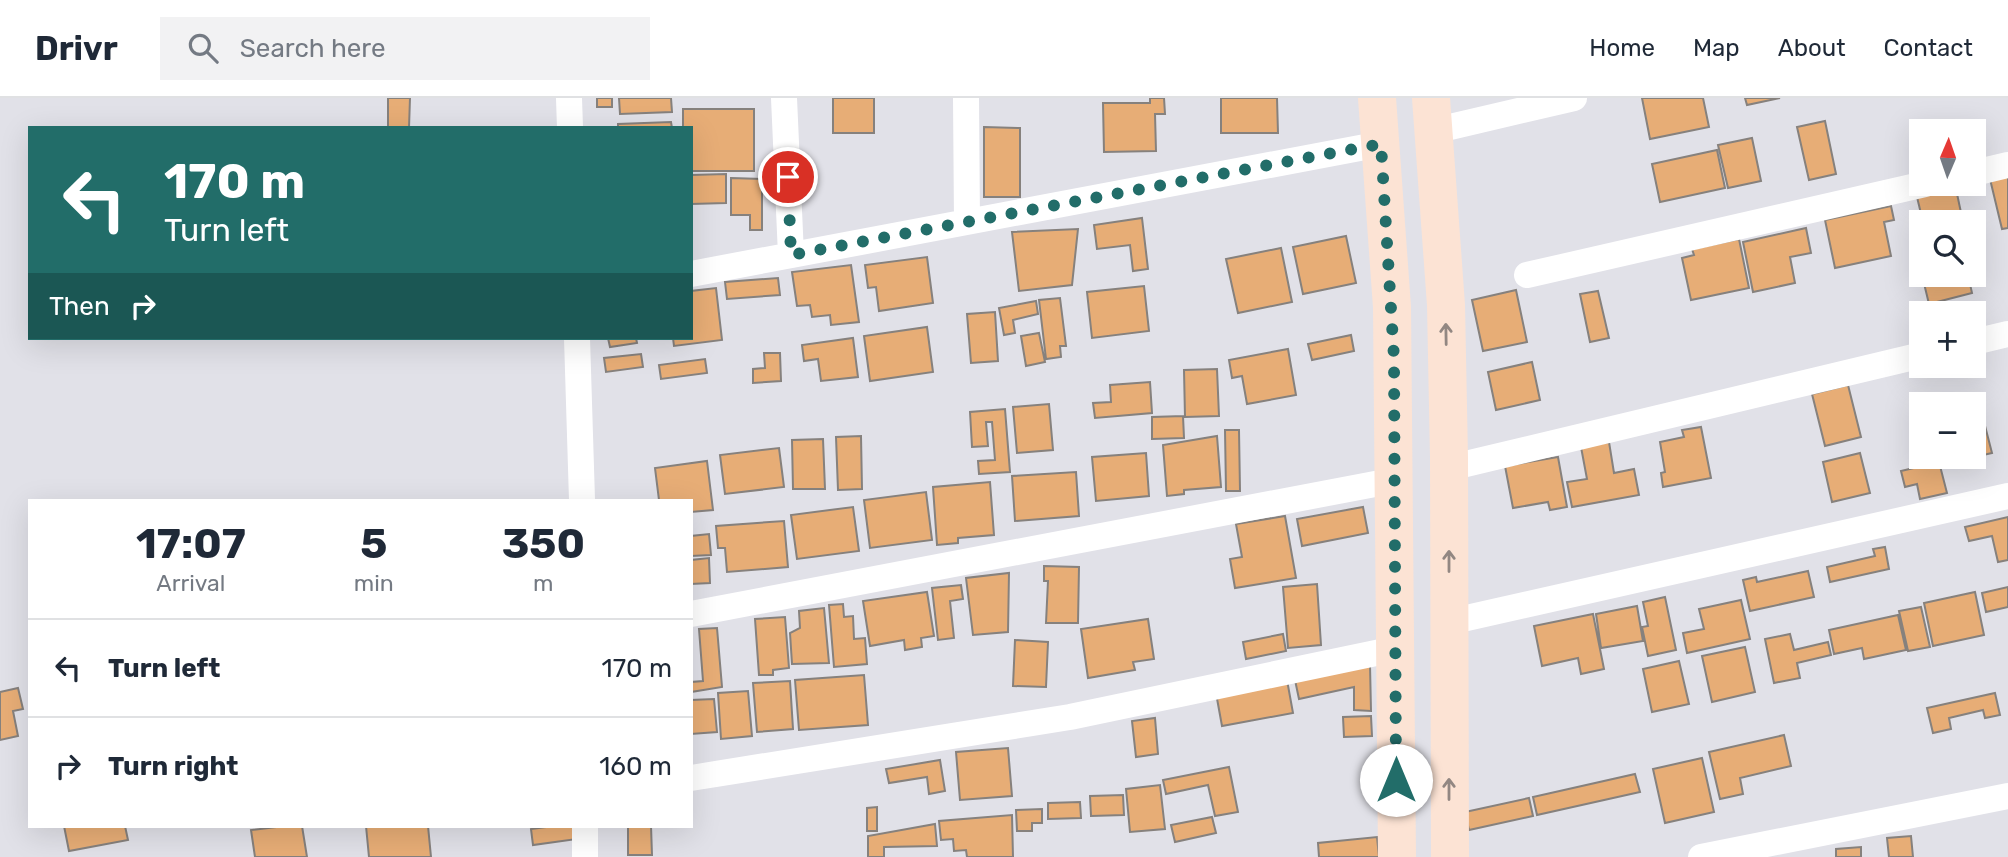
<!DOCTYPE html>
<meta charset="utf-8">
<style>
body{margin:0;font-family:Rubik,sans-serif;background:#f2f2f3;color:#1f2937;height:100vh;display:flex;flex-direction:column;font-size:26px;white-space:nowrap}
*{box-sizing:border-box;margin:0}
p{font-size:23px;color:#747a83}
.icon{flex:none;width:38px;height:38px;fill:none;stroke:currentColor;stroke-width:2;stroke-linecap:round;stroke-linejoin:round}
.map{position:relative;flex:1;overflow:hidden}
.details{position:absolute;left:28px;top:401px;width:665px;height:329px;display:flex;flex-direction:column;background:#fff;border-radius:0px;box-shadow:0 7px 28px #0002}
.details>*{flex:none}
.hud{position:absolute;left:28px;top:28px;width:665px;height:214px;border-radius:0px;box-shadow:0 7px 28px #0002;background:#226d69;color:#fff;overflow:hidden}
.needle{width:46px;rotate:2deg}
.controls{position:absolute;left:1909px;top:21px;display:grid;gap:14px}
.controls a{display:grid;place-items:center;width:77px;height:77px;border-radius:0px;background:#fff;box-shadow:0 7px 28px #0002;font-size:35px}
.pin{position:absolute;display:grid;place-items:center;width:60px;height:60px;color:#fff;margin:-30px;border:4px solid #fff;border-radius:50%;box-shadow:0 2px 7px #0007}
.me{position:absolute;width:77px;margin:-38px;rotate:0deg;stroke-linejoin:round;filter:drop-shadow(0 0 5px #0008)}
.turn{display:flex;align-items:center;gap:24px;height:147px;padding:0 21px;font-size:32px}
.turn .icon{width:91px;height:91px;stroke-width:2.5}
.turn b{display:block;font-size:49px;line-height:60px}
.then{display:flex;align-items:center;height:66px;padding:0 21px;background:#0003;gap:14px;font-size:26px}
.eta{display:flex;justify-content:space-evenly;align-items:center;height:119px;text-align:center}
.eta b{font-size:42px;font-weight:700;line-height:49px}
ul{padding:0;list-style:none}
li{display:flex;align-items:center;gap:21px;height:98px;padding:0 21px;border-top:2px solid #e0e1e3}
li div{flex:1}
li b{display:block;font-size:26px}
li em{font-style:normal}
header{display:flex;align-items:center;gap:42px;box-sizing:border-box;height:98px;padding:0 35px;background:#fff;border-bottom:2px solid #e0e1e3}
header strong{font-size:33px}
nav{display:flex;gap:38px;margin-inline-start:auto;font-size:24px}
.search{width:490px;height:63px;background:#f2f2f3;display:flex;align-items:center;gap:18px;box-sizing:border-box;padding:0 24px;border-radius:0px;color:#747a83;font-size:26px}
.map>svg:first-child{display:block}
.building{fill:#e7ad76;stroke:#86817d;stroke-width:2}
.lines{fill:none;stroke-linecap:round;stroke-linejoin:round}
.street{stroke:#fff;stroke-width:26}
.secondary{stroke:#fce3d4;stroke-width:38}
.oneway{stroke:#928782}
.route{stroke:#226d69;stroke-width:12;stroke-dasharray:0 21.6}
</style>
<header>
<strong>Drivr</strong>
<div class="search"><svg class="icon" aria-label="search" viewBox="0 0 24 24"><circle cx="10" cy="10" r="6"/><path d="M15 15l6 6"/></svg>Search here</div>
<nav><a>Home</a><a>Map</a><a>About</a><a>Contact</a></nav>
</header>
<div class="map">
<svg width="2008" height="759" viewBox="0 0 2008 759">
<rect width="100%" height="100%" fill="#e1e1e8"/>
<path class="building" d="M388,0H410L409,30H388Z
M597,0H612V9H597Z
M619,0H671L672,14L620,16Z
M833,0H874V35H833Z
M1150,0H1164L1165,16H1155L1156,53L1104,54L1103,5H1150Z
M1221,0H1277L1278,35H1221Z
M1642,0H1703L1709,29L1650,41Z
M1745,0H1780L1747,7Z
M683,11H754V73H691V30H683Z
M1825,23L1836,76L1809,82L1797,29Z
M671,24L672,30H618V26Z
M984,29L1020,30V99H984Z
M1752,40L1761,83L1728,90L1718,47Z
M1717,52L1725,90L1660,104L1652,66Z
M726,76V105L691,106V77Z
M2008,77V130L2002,131L1990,81Z
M731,80L762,81V132H750V117H731Z
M1956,91L1963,124H1923L1917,99Z
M1891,108L1894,122L1884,124L1891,158L1835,170L1825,122Z
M1142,120L1148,171L1133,173L1130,147L1097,151L1094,127Z
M1806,130L1811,155L1790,159L1795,185L1753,194L1743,144Z
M1078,131L1072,187L1019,193L1012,134Z
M1346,138L1356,185L1303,196L1293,149Z
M1739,141L1749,190L1691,202L1682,160L1694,157L1692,151Z
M1281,150L1292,204L1238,215L1226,161Z
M927,159L933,205L879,213L876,189L868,190L865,167Z
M851,167L859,224L831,227L830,217L812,219L810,207L797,208L792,174Z
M1922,177H1968L1972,195L1929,206Z
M778,180L780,197L727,201L725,184Z
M1144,188L1149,233L1092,240L1087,194Z
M716,190L722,242L674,248L673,240H691V193Z
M1516,192L1527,244L1483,253L1472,202Z
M1598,193L1609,240L1590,244L1580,196Z
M1060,200L1066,248H1060L1061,259L1046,261L1039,202Z
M1036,203L1038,216L1013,222L1015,235L1004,237L999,210Z
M995,214L998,263L971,265L967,216Z
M927,229L933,274L870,283L864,238Z
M1039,235L1045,264L1026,268L1021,238Z
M1351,237L1354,253L1312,262L1308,246Z
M608,240H636L637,245L610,249Z
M853,240L858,279L821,283L818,261L804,263L802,247Z
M1288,251L1296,297L1247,306L1242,278L1232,280L1229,262Z
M764,255H780L781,283L753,285V271L765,270Z
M641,256L643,269L606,274L604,260Z
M705,261L707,275L661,281L659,267Z
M1532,264L1540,302L1496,312L1488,274Z
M1217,271L1219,318L1185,319L1184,272Z
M1150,284L1152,315L1095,320L1093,305L1111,304L1110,287Z
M1848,287L1861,339L1825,348L1812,296Z
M1049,306L1053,352L1017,355L1013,309Z
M1005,311L1010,374L979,376L978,363L995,362L992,324H986L988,348L972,349L970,314Z
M1183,318L1184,340L1152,341V319Z
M1984,324L1992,355L1944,366L1943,359H1974V326Z
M1701,329L1711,380L1663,389L1661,375L1665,374L1660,344L1684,339L1682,332Z
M1225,332H1239L1240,393H1226Z
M861,338L862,391L838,392L836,339Z
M1217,338L1221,389L1184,392V396L1167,398L1163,347Z
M823,341L825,391H793L792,342Z
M1609,344L1614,375L1634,371L1639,397L1572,409L1567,384L1587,381L1581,349Z
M779,350L784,389L725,396L720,357Z
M1146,355L1149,398L1096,403L1092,359Z
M1860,355L1870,395L1832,404L1823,364Z
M1558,359L1567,409L1550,412L1548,404L1513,410L1505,368Z
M707,363L713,412L691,414V402H659L655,370Z
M1939,364L1947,395L1920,401L1917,386L1905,389L1901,373Z
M1076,374L1079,418L1015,423L1012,378Z
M990,384L994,437L958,440V445L937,447L933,389Z
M926,394L932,442L870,450L864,402Z
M853,409L859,453L797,461L791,417Z
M1363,409L1368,435L1302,448L1297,421Z
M1285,418L1296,480L1235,490L1230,461L1242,459L1236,426Z
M2008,419V462L1998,464L1992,438L1969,443L1965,429Z
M784,423L788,469L727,474L725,450H718L716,428Z
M709,436L711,457L691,458V438Z
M1885,449L1889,471L1830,484L1827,469L1875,458L1873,451Z
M709,460L710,485L691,486V462Z
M1044,468L1079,469L1078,525H1046L1048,483H1044Z
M1808,473L1814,499L1750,513L1743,482L1756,479L1757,484Z
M1009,475L1008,534L973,537L966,480Z
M1317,486L1321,547L1288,550L1283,489Z
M961,487L963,501L950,503L954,540L938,542L932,490Z
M2008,489V509L1986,514L1982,495Z
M927,494L934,538L921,540L922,549L905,552L904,542L870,548L863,503Z
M1975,494L1984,537L1933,548L1924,505Z
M1665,499L1676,552L1648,558L1642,529L1648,528L1643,504Z
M1741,502L1750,541L1687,555L1683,535L1704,531L1699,511Z
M843,506L844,519L853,518L854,541L865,540L867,566L834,569L829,507Z
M1637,508L1643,543L1601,550L1596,516Z
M1921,509L1930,549L1908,553L1899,513Z
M824,510L829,565L792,566L790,535L800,530L799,513Z
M1593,516L1604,571L1581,576L1578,560L1542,568L1534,528Z
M1898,517L1906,552L1864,561L1862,550L1834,556L1829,532Z
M785,519L789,570L773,572V577H759L755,521Z
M1148,521L1154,561L1133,564L1135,572L1088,580L1081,531Z
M717,530L722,589L691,594V584L703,583L699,531Z
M1283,536L1286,553L1246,561L1243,544Z
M1790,536L1794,552L1828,544L1831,557L1797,565L1800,580L1774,585L1765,541Z
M1015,542L1048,544L1046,589L1013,588Z
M1745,549L1755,594L1712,604L1702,558Z
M1679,563L1689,606L1652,614L1643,571Z
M1370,567L1371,613L1354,612V589L1299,601L1295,582Z
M864,577L868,627L799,632L795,582Z
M1287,582L1293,615L1222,628L1216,595Z
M790,583L793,631L757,634L753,585Z
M18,590L23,611L13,613L18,638L0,642V594Z
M748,593L752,638L721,641L718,595Z
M1995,595L2000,617L1985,620L1983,612L1949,620L1951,631L1933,635L1927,610Z
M714,601L717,634L691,636V602Z
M1371,618L1372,638L1344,639L1343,619Z
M1155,620L1158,656L1136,659L1132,623Z
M1784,637L1791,668L1740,680L1743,696L1720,701L1709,654Z
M1008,650L1012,698L960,702L956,654Z
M1702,660L1714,714L1665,725L1653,671Z
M940,662L945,693L929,696L927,679L889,685L886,671Z
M1229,669L1238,714L1215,718L1208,687L1166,696L1163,682Z
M1635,676L1640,694L1537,717L1533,699Z
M1160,687L1165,731L1130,734L1126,691Z
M1123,697L1124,717L1091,718L1090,698Z
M1529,700L1533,718L1469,732L1465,714Z
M1080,704L1081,720L1048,721V705Z
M877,709V733H867V710Z
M1042,711V725H1032V733H1017L1016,712Z
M1012,717L1013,759H967L966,752L954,753L953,741L941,742L939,723Z
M1212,719L1216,735L1175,744L1171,727Z
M935,726L937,748L884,749V759H868V738Z
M64,728H125L128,742L69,753Z
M285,728H302L307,759H255L251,732Z
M366,728H428L431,759H369Z
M554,728H575L577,741L533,747L531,731Z
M628,728H651L652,757H628Z
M1911,738L1913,759H1889L1887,740Z
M1377,739L1379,759H1319L1318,745Z
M1861,749V759H1836V751Z"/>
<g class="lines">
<path class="street" d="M569,0L570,30
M784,0L791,157
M966,0L967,124
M1433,33L1574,0
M1974,75L2008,67
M691,176L1381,46
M1527,177L1925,86
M577,240L582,402
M1974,244L2008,236
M1449,370L1922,257
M691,516L1396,382
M1449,524L2008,398
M691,680L1070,619L1395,551
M585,728V759
M1701,759L2008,698"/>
<path class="secondary" d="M1377,0L1392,209L1397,759
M1431,0L1446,207L1449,360L1450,759"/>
</g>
<defs><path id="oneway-shaft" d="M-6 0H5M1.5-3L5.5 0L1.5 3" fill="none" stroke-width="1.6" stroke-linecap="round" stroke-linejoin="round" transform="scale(1.75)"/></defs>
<g class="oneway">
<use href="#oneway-shaft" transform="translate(1446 236) rotate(-91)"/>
<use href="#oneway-shaft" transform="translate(1449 463) rotate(-90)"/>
<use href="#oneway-shaft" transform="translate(1449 691) rotate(-90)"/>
</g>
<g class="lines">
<path class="route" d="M788,79L791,157L1381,46L1394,260L1396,682"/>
</g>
</svg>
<div class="controls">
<a><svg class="needle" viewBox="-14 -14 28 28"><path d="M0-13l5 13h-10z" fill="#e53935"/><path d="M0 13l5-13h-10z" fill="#747a83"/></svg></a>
<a><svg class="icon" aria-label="search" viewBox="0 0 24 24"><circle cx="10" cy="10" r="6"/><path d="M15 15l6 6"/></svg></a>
<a>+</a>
<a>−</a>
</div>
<div class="pin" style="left:788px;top:79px;background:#d93025"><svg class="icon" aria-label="arrive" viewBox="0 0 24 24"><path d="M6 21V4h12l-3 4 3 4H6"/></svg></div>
<svg class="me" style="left:1396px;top:682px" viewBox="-20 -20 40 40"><circle r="19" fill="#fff"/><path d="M0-13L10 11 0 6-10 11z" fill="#226d69"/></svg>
<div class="hud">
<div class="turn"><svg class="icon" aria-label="left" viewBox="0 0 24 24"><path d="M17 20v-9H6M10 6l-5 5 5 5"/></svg><div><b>170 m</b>Turn left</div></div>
<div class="then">Then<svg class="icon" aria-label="right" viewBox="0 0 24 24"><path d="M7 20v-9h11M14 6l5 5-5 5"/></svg></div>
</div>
<section class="details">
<div class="eta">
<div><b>17:07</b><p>Arrival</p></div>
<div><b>5</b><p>min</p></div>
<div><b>350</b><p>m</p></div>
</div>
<ul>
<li><svg class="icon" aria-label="left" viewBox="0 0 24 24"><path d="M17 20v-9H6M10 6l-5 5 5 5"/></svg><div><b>Turn left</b></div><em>170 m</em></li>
<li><svg class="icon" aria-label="right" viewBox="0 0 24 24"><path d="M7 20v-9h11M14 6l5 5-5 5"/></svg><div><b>Turn right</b></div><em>160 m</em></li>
</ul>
</section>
</div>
